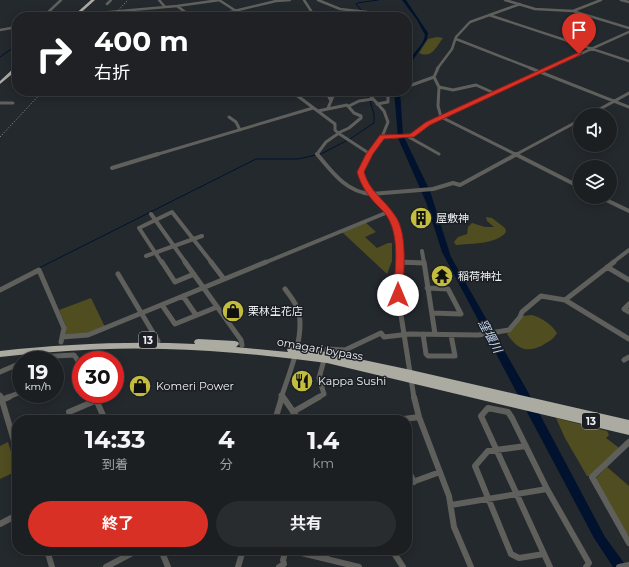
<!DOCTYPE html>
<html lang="ja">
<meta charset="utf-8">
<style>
body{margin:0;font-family:Montserrat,"Noto Sans JP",sans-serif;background:#282c2f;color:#f1f3f6;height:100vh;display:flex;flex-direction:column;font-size:15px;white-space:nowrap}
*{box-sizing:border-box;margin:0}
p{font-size:13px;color:#a0a2a5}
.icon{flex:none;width:22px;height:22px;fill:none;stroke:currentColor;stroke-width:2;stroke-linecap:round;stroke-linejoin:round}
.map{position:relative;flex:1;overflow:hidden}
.panel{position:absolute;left:12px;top:415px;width:400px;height:140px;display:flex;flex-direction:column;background:#1b1f22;border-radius:16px;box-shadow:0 2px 10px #0003,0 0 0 1px #393d40}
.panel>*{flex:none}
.hud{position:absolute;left:12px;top:12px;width:400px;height:84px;border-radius:16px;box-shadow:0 2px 10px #0003,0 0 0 1px #393d40;background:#202124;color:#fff;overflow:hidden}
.controls{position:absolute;left:573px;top:108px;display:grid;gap:8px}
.controls a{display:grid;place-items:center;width:44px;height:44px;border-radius:50%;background:#1b1f22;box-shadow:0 2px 10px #0003,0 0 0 1px #393d40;font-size:20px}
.speed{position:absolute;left:12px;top:351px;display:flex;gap:8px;font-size:20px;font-weight:700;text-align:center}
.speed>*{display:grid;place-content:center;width:52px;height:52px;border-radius:50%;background:#1b1f22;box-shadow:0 2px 10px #0003,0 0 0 1px #393d40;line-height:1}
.speed small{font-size:10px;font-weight:400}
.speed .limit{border:6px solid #d22;background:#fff;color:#111}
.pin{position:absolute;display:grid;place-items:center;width:34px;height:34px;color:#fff;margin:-41px -17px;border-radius:50% 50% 50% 0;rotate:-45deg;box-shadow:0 0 4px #0007}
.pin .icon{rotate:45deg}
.me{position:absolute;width:44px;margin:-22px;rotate:0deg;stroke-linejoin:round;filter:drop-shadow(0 0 3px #0008)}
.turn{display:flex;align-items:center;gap:14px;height:84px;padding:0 16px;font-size:18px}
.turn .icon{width:52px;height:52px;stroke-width:2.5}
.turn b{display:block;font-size:28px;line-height:34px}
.eta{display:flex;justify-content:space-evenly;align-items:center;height:68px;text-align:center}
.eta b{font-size:24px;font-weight:700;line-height:28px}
.cta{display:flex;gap:8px;margin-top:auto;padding:8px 16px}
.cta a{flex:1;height:46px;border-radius:24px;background:#d93025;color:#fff;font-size:16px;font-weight:700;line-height:46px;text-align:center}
.cta a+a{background:#282c2f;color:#f1f3f6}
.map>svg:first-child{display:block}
.green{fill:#504e20}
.water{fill:#00122d}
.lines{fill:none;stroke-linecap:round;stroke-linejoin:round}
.stream{stroke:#00122d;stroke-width:1}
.minor-far4{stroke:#5f5f5c;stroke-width:2.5}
.minor-far3{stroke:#5f5f5c;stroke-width:3}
.minor-far2{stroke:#5f5f5c;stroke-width:4}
.minor-far1{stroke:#5f5f5c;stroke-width:5}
.minor{stroke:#5f5f5c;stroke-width:6}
.highway{fill:#ababa2;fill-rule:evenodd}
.rail{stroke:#989ca0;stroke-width:1;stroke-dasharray:1 2;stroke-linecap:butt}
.route{fill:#d93025;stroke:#8d1f18}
.labels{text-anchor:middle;stroke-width:3;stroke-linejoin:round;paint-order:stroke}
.shield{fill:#1b1f24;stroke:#afb2b6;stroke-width:1}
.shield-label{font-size:10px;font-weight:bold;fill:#eef1f4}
.poi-label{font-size:11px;fill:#eef1f4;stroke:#1b1f24;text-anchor:start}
.street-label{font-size:11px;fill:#eef1f4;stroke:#1b1f24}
.water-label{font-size:12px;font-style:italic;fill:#c4d8f2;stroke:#1b1f24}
</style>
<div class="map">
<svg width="629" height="567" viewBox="0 0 629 567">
<rect width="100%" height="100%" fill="#24292e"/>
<path class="green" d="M437,37L443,38C436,47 432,59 419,53L428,39Z
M486,217L492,218L505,228L506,232C496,245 471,243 456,245L454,242L458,237L467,234L468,227L472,223L485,227H494L487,221Z
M365,222L376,232L365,237L377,248L388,243H392V261L387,274L342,232Z
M91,298L105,327L88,334L65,336L66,326L59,310Z
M532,315C542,318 551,324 557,333C553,340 549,341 543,345C526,354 517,348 507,334L523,316Z
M556,418L607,431L609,435L606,438L618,447L619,449L590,476H587L565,438Z
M8,442L17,471L0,479V446Z
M607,467L629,486V536L623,531L594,480Z"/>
<path class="water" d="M402,0H406L428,33L427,39L407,69C407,55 423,49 425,35L417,20Z
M394,91H400L403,135L430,191L451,257L528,392L605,537L627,567H613L594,538L442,252L426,202L398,138Z"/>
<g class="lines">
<path class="stream" d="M361,10L356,4L357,3L378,0
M0,57L17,45
M365,93L369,99
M350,139L374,123V114L370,101
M319,155L346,141
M39,268L256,159H298L316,155"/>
<path class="minor-far4" d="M159,0L165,7
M219,0L236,11
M304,0L315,17
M318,0L340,9L367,12L376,17
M505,0L535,9L573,11L629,28
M621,0L629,2
M107,4L111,0
M177,6L192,17
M573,11L601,0
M489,15L629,61
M43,17L61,0
M53,17L177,6L220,0
M209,17L276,1L290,0
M0,30L17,27
M407,35L409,41L407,45
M456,39L533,69
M437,69L452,49L456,37L470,22L520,4
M547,69L629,32"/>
<path class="minor-far3" d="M438,68L434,77L439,87L438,106L441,117L517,155
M530,68L629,107
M409,86L434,77
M439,87L453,90L476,85L494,93
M291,91L335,124V130L338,133L370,154
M326,91L331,101
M366,91L384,111L388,122L382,137L369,155
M367,92L376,91
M0,103H13
M377,104L388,102V95L379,91
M349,106L359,101L373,99
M328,108L334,94L366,91
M318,111L347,105L354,113L361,116V118L349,128L338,133
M589,115L629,93
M229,117L236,122L240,130
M407,136L439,154
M382,137L412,135L428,123L549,68
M155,155L313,108
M318,155L317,154L326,142L339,133
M515,155L580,120"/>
<path class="minor-far2" d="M317,154C332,172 346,192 371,194L433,189L453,183L460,185L517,154
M369,154C347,186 379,194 393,218C400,231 398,249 398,263
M515,154L580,187
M112,168L158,154
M600,197L629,211
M151,214L186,263
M422,251L424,263
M146,256L202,236
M399,262L423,263
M162,263L139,228L172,212L212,263
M264,263L388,212
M612,263L629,250"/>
<path class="minor-far1" d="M162,262L175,282L194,274
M185,262L241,340L242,345
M211,262L224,279
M398,262V296L414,398
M399,262L423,263
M424,262L435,334
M607,267L629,280
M118,274L158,341
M427,288L448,289L461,314L432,313
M0,290L39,270L64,328L61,342
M183,296L196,315
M565,300L614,262
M629,304L624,309L629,312
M162,305L175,324L217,307
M423,334L426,354L428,356H455L451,335
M62,337L88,335L266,262
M326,355L327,349L345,350L381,333L384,337L410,334L478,335L509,330L520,317L522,312L541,296L565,300L629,339
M28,360L37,357L74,355L81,365
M624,360L629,357
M0,372L21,363
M94,394L96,398
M0,395L1,398
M281,395L283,398
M6,398L21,392
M281,398C289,374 304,339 299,313C297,304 290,296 285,289
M317,398L324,394L319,378L324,360"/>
<path class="minor" d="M1,397L17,451
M95,397L105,420
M283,397L299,420
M414,397L419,417L449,496L454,527L471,567
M2,400L9,397
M293,412L319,397
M73,420L69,412L97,400
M275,420L282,397
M396,420L419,417
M629,442L592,477L629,543
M526,446L488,451L475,466L511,554L519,558L544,554
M407,468L414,482
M407,484L440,472
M451,505L547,489
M0,524L17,515
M47,550L52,567
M161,550L168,567
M289,550L359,567
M392,550L403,567
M326,559L327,550
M106,567L138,550
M238,567L243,550
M279,567L284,564L283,560L286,550
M550,567L481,416L488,408L508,412L512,418L547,489L589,563L586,567
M619,567L629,565"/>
<path class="highway" d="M91,0H95L76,17H72Z
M15,67H17V70L0,84V81Z
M198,339L235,341L238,342L239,344L236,347L288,352L287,350L288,348L291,347L326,352L411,370L629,420V435L327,363C273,356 218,350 164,349C109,347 54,351 0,357V351C65,344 130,341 195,344L194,342L195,340Z"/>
<path class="rail" d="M112,17L128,0
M0,137L43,91"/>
</g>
<path class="route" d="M577,53L582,54L430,125L414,137L384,139L373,154L364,172C370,192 383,198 394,214C409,233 403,272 403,295L398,299L395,298L393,295C395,272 400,239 388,218C386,214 382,210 378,206C368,196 361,186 357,172L366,154L380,135L410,134L426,122Z"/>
<defs>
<g id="building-disc" transform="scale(1.15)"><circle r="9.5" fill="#c2bd3f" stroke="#1b1f24"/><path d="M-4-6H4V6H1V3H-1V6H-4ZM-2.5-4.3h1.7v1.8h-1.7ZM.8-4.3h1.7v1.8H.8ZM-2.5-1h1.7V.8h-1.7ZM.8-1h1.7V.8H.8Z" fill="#111"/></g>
<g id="temple-disc" transform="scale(1.15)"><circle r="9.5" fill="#c2bd3f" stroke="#1b1f24"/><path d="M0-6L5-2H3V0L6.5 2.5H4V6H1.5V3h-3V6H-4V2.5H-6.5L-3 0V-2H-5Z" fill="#111"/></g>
<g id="shop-disc" transform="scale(1.15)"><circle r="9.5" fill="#c2bd3f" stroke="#1b1f24"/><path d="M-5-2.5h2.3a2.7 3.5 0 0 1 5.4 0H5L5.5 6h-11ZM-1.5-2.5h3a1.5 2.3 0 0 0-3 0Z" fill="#111"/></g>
<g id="restaurant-disc" transform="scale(1.15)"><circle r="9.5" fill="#c2bd3f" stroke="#1b1f24"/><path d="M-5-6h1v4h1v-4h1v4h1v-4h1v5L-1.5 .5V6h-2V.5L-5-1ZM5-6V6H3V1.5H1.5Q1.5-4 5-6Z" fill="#111"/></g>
</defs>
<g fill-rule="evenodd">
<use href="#building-disc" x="421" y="218"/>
<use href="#temple-disc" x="442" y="276"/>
<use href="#shop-disc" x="233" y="311"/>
<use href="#restaurant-disc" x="302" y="381"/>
<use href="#shop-disc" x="140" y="386"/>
</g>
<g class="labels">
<g class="shield">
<rect x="139" y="332" width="18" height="16" rx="3"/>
<rect x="582" y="413" width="18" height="16" rx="3"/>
</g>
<g class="shield-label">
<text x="148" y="344">13</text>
<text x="591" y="425">13</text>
</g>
<g class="poi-label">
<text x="436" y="222">屋敷神</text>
<text x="458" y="280">稲荷神社</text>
<text x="248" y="315">栗林生花店</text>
<text x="318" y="385">Kappa Sushi</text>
<text x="156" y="390">Komeri Power</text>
</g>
<g class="street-label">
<text transform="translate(320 349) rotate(10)" y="4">omagari bypass</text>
</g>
<g class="water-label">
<text transform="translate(490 336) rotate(62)" y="4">窪堰川</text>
</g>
</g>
</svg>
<div class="controls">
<a><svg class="icon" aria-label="sound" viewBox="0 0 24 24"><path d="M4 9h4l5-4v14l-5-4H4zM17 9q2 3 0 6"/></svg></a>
<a><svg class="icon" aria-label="layers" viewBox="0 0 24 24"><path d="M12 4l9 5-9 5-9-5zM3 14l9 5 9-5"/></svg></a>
</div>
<div class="speed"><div>19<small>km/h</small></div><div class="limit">30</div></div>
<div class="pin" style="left:579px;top:54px;background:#d93025"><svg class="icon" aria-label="arrive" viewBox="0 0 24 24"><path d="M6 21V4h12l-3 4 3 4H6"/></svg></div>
<svg class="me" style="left:398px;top:295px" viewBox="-20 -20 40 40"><circle r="19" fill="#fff"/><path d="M0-13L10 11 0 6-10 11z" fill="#d93025"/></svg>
<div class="hud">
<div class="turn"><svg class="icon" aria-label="right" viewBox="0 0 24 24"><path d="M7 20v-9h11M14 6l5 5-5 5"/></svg><div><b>400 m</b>右折</div></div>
</div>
<section class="panel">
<div class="eta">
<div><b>14:33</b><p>到着</p></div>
<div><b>4</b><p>分</p></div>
<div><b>1.4</b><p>km</p></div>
</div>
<div class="cta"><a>終了</a><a>共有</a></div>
</section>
</div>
